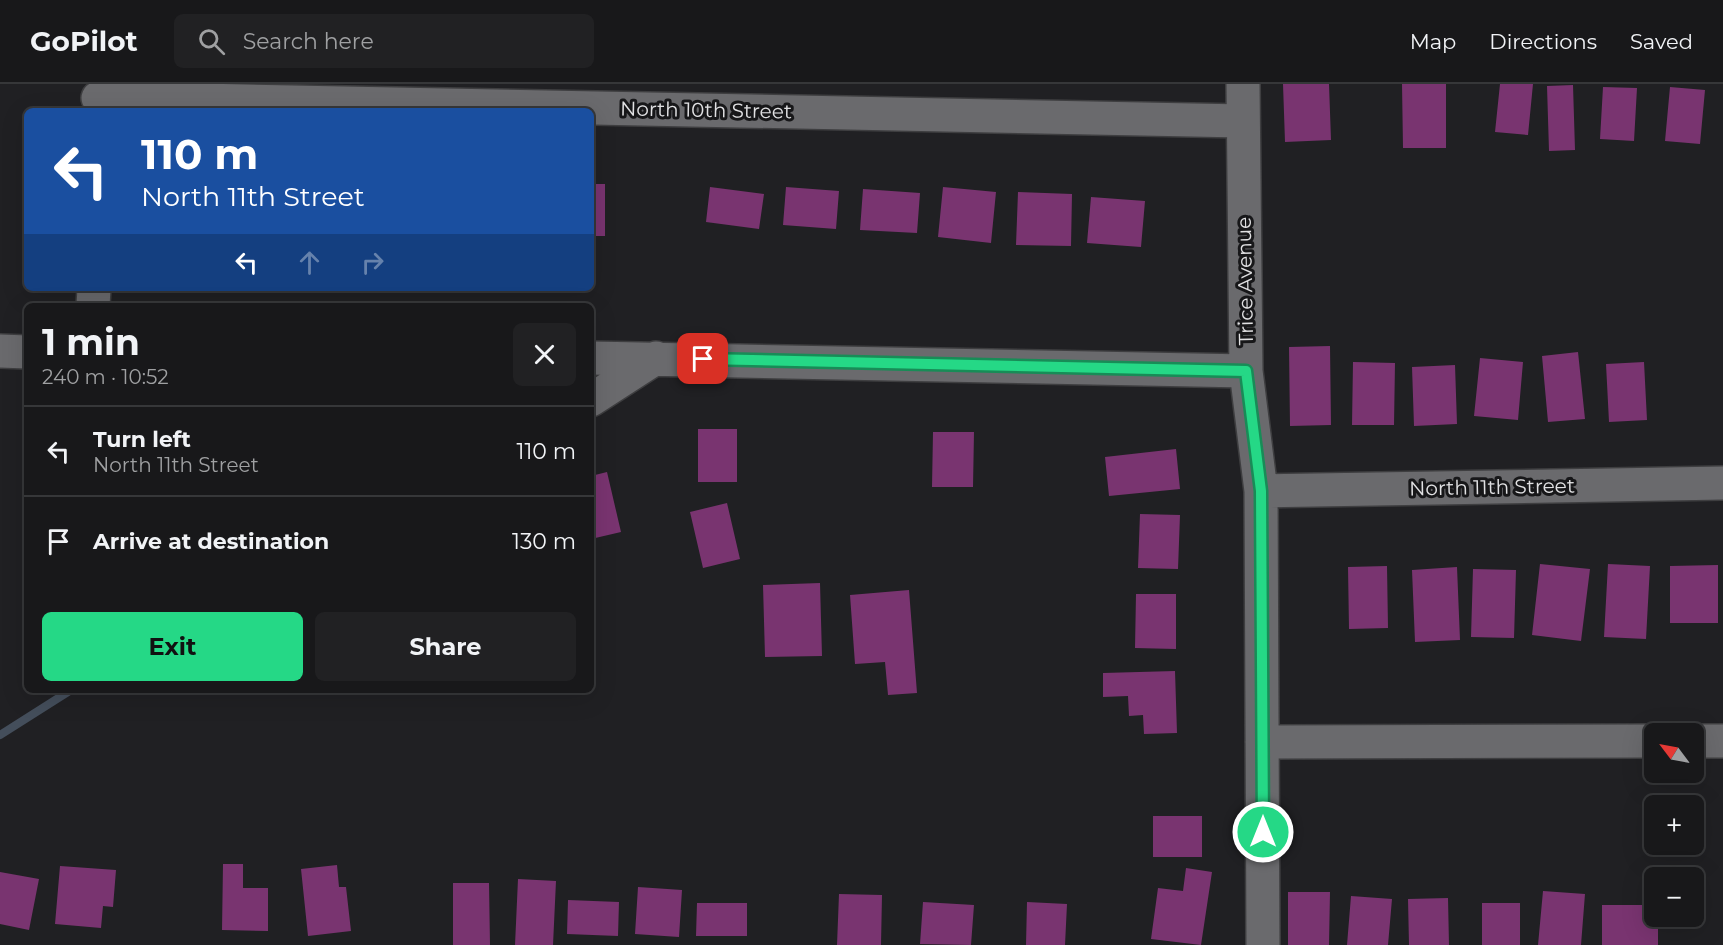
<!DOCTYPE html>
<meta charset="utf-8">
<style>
body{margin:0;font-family:Montserrat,sans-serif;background:#212123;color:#f1f3f6;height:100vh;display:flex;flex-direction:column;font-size:22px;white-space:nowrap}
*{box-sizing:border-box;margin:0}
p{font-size:20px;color:#9fa0a2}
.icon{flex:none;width:33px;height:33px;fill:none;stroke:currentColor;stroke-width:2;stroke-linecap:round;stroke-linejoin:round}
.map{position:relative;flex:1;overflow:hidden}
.details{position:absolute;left:24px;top:219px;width:570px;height:390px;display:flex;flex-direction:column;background:#18181a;border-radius:9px;box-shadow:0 6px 24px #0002,0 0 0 2px #363739}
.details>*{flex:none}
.banner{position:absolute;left:24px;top:24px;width:570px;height:183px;border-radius:9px;box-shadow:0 6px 24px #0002,0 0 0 2px #363739;background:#1a4fa0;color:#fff;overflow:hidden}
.needle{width:39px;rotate:302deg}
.controls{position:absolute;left:1644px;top:639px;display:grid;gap:12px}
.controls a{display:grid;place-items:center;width:60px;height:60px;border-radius:9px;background:#18181a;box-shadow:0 6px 24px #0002,0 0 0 2px #363739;font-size:30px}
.pin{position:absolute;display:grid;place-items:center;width:51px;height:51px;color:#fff;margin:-26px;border-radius:12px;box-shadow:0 3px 9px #0006}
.me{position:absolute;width:66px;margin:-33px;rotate:0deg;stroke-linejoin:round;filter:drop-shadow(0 0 4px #0008)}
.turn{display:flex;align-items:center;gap:21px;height:126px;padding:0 18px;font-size:27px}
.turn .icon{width:78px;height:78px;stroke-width:2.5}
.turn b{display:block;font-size:42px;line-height:51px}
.lanes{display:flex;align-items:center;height:57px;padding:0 18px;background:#0003;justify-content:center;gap:30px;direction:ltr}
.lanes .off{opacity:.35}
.round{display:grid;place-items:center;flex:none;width:63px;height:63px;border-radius:9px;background:#212123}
.headline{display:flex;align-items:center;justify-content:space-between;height:102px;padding:0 18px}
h1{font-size:36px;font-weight:700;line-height:45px}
.cta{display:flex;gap:12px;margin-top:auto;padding:12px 18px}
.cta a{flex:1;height:69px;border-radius:9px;background:#25d886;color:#111;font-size:24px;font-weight:700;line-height:69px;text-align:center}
.cta a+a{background:#212123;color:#f1f3f6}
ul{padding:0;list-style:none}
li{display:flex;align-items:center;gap:18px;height:90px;padding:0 18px;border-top:2px solid #363739}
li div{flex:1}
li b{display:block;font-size:22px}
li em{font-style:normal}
header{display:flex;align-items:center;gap:36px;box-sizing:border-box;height:84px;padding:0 30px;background:#18181a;border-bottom:2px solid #363739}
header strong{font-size:28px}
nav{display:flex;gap:33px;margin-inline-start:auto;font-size:21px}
.search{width:420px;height:54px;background:#212123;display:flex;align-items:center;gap:15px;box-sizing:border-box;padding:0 21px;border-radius:9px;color:#9fa0a2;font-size:22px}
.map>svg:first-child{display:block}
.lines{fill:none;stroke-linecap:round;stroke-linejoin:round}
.stream{stroke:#444e5b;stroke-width:8}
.building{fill:#793470}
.minor-casing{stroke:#3e3e40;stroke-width:36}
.minor{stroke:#6a6a6d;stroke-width:33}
.route-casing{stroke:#188c57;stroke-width:15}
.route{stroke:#25d886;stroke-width:10}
.labels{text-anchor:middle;stroke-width:6;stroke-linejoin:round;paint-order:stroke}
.street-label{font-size:20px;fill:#e1e1e3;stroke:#171719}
</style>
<header>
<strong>GoPilot</strong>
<div class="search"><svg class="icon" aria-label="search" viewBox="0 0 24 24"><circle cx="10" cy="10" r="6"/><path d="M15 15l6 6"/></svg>Search here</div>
<nav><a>Map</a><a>Directions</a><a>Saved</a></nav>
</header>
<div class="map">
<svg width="1723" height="861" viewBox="0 0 1723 861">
<rect width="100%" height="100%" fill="#202023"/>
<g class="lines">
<path class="stream" d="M0,651L71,606"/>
</g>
<path class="building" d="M1283,0H1329L1331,56L1285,58Z
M1402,0H1446V64H1403Z
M1500,0H1533L1528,51L1495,48Z
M1573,1L1575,66L1549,67L1547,2Z
M1603,3L1637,4L1634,57L1600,55Z
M1670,3L1705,6L1700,60L1665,57Z
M591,100H605V152H591Z
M710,103L764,110L759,145L706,138Z
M786,103L839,107L836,145L783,141Z
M943,103L996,108L991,159L938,153Z
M863,105L920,109L917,149L860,146Z
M1018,108L1072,110L1071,162L1016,161Z
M1091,113L1145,117L1141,163L1087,159Z
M1330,262L1331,341L1290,342L1289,263Z
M1578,268L1585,335L1548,338L1542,272Z
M1480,274L1523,278L1518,336L1474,332Z
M1353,278L1395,279L1394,341H1352Z
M1644,278L1647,336L1609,338L1606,280Z
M1455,281L1457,340L1414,342L1412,283Z
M698,345H737V398H698Z
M933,348H974L973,403H932Z
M1176,365L1180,405L1109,412L1105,373Z
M607,388L621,448L591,455V392Z
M727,419L740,475L703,484L690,428Z
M1140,430L1180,431L1178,485L1138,484Z
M1540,480L1590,485L1581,557L1532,551Z
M1608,480L1650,482L1646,555L1604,553Z
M1718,481V539H1670V482Z
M1387,482L1388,544L1349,545L1348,483Z
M1457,483L1460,556L1415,558L1412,486Z
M1473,485L1516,486L1514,554L1471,553Z
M820,499L822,572L765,573L763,501Z
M909,506L917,609L888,611L885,578L855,580L850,511Z
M1136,510H1176V565L1135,564Z
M1175,587L1177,649L1144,650L1143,631L1129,632L1128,612L1103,613V589Z
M1153,732H1202V773H1153Z
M223,780H243V804H268V847L222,846Z
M337,781L339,803H346L351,847L308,852L301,785Z
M60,782L116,786L113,823L103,822L101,844L55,840Z
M1186,784L1212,788L1201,861L1151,855L1158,804L1183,807Z
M0,788L39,795L29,846L0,840Z
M518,795L556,797L553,861H515Z
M453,799H489L490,861H453Z
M638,803L682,806L679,853L635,850Z
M1543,807L1585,810L1581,861H1538Z
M1288,808H1330L1329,861H1288Z
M839,810L882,811L881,861H837Z
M1351,812L1392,815L1388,861H1347Z
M1448,814L1449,861H1409L1408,815Z
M568,816L619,818L618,852L567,850Z
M923,818L974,821L971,861L920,860Z
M1027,818L1067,820L1065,861H1026Z
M697,819H747V852H696Z
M1482,819H1520V861H1482Z
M1602,821H1654V832H1658V861H1602Z"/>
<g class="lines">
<g class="minor-casing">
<path id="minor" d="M1243,0L1246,287L1261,407L1263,861
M98,14L1243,37
M93,222L94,204
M0,267L27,268
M591,274L1246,287
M591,316L656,274
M1261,407L1723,399
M1694,657H1723
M1262,658L1654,657"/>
</g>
<use href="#minor" class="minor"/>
</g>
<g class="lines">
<g class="route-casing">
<path id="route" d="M703,275L1246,287L1261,407L1263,748"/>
</g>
<use href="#route" class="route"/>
</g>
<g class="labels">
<g class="street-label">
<text transform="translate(706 26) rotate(1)" y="7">North 10th Street</text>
<text transform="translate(1245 197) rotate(-91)" y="7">Trice Avenue</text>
<text transform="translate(1492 403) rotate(-1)" y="7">North 11th Street</text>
</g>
</g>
</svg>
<div class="controls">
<a><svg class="needle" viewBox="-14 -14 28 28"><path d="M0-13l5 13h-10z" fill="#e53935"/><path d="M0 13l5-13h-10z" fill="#9fa0a2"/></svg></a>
<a>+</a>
<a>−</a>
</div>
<div class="pin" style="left:703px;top:275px;background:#d93025"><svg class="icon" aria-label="arrive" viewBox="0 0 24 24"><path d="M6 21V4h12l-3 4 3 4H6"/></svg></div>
<svg class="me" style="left:1263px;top:748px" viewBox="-20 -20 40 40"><circle r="17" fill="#25d886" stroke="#fff" stroke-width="3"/><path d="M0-11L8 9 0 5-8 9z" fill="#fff"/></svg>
<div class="banner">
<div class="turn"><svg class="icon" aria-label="left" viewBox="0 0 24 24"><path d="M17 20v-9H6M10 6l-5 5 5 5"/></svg><div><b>110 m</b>North 11th Street</div></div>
<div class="lanes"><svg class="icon" aria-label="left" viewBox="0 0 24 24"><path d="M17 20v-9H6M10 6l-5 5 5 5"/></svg><svg class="icon off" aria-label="ahead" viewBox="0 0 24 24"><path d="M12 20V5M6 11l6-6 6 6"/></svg><svg class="icon off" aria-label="right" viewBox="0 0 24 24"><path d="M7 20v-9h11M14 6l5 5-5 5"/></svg></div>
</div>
<section class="details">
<div class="headline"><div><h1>1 min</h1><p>240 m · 10:52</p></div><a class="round"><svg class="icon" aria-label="close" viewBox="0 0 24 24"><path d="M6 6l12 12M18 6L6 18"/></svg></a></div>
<ul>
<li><svg class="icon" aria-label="left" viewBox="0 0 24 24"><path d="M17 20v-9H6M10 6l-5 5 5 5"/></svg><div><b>Turn left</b><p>North 11th Street</p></div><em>110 m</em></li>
<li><svg class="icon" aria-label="arrive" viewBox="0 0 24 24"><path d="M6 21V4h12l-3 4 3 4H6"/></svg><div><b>Arrive at destination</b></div><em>130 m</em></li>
</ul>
<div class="cta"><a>Exit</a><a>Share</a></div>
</section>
</div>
